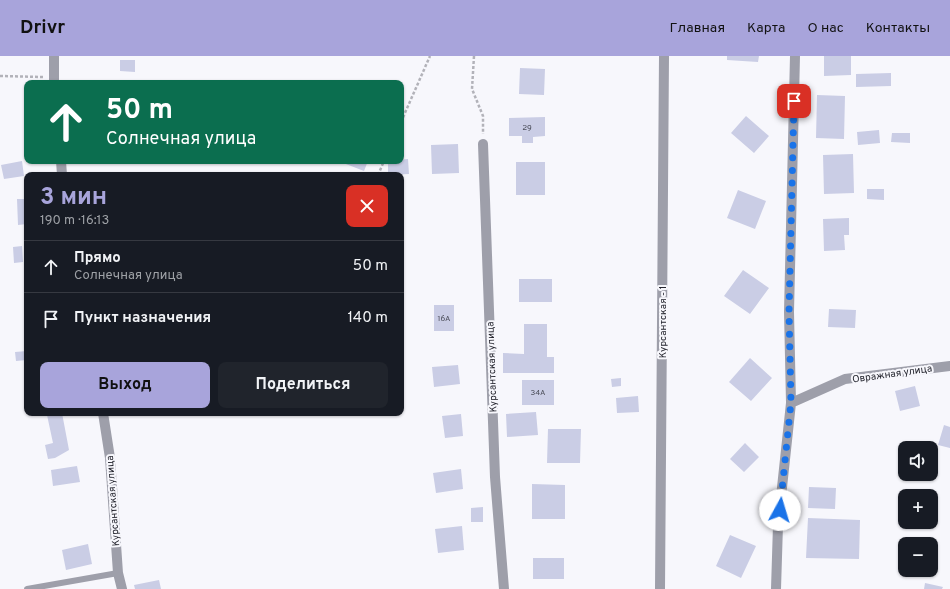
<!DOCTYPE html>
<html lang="ru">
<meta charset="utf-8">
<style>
body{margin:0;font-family:Overpass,sans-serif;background:#20242c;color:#f1f3f6;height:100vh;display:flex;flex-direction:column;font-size:15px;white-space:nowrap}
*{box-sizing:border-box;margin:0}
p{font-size:13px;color:#9ea1a6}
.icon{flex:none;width:22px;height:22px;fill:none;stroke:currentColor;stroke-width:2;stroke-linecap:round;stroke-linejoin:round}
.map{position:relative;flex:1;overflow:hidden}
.drawer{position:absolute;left:24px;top:116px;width:380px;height:244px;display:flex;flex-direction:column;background:#171b24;border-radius:8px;box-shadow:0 1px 3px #0004}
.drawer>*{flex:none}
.guide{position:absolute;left:24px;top:24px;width:380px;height:84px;border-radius:8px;box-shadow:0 1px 3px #0004;background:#0b6e4f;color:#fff;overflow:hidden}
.tools{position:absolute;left:898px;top:385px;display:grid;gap:8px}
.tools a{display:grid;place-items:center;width:40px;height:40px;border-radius:8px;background:#171b24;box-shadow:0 1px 3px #0004;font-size:20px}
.pin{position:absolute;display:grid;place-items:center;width:34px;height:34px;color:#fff;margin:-17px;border-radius:8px;box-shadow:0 2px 6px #0006}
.me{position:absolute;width:44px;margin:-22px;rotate:6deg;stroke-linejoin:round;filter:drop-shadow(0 0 3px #0008)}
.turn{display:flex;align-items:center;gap:14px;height:84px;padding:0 16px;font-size:18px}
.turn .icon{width:52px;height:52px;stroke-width:2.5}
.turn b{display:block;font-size:28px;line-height:34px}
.round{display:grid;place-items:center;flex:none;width:42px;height:42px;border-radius:8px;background:#20242c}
.overview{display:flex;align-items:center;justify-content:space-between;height:68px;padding:0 16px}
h1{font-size:24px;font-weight:700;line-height:30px;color:#a8a4db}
.button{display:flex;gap:8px;margin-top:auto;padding:8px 16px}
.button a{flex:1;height:46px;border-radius:8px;background:#a8a4db;color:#111;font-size:16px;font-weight:700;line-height:46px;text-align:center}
.button a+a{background:#20242c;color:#f1f3f6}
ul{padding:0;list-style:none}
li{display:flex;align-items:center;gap:12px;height:52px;padding:0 16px;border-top:1px solid #363941}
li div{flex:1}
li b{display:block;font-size:15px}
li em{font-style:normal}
header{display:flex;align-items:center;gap:24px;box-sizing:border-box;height:56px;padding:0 20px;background:#a8a4db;color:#111}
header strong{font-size:19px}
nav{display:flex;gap:22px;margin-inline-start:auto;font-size:14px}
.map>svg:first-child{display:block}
.building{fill:#cacde5}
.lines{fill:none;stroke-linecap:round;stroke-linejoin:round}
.path{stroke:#b2b2b9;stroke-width:2.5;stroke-dasharray:3 2;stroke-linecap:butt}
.lane{stroke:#9e9faa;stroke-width:6}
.street{stroke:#9e9faa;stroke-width:10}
.route{stroke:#1a73e8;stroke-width:7;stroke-dasharray:0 12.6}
.labels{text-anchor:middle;stroke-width:4;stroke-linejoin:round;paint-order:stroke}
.number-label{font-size:8px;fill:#4c4e5a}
.street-label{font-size:10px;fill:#22232c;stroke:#f7f7fc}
</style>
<header>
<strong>Drivr</strong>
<nav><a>Главная</a><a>Карта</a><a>О нас</a><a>Контакты</a></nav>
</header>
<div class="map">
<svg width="950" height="533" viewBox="0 0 950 533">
<rect width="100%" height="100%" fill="#f7f7fc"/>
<path class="building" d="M727,0H759L758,6L727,4Z
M824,0H851V19L824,20Z
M120,4H135V16L120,15Z
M520,12L545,13L544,39L519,38Z
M891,17V30L856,31V18Z
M817,39L845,40L844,83L816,82Z
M746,60L769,80L754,97L731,77Z
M545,61V80L533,81V87H522V80H509V62Z
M879,74L880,87L858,89L857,76Z
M892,77H910V87L891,86Z
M458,88L459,117L432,118L431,89Z
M853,98L854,137L824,138L823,99Z
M408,103L409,118L388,119V105Z
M22,105L24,120L4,123L1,109Z
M338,105H368L364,115Z
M516,106H545V139H516Z
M867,133H884V144L867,143Z
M738,134L766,145L755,173L727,162Z
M17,143H27V168L18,169Z
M849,162V179H844L845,194L824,195L823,163Z
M22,190L23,206L14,207L13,191Z
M743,214L769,232L750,258L724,240Z
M519,223H552V246H519Z
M434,249H454V275H434Z
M829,253L856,254L855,272L828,271Z
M524,268H547V301H554V317H503V297L524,298Z
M27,295V304L16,305L15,296Z
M750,302L772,322L751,345L729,326Z
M458,309L460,328L434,331L432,311Z
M621,322V330L612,331L611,323Z
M522,324H554V349H522Z
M915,330L920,350L900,355L895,335Z
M638,340L639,356L617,357L616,342Z
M536,356L538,379L507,381L506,358Z
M62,357L69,394L55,402L48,403L45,389L53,387L47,359Z
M461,358L463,380L445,382L442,360Z
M944,369L950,371V392L938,389Z
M548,373H581L580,407H547Z
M745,387L759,401L744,416L730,403Z
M77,410L80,426L53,430L51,414Z
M461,413L463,433L436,437L433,417Z
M532,428L565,429V463H532Z
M809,431L836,432L835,453L808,452Z
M483,451V466H471V452Z
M808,462L860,464L859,503L806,502Z
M462,470L464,494L438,497L435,473Z
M730,479L756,490L741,522L716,510Z
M88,488L92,508L66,514L62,494Z
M533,502H564V523H533Z
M159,524L161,533H135L134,529Z
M925,527L943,531L942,533H924Z"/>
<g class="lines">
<path class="path" d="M474,0L472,33L483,60V78
M0,20L43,21
M401,66L430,0
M378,119L384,105"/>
<path class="lane" d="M27,533L118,517"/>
<path class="street" d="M54,27V0
M483,88L495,421L504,533
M61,105L62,119
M791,347L845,323L950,310
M103,357L110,402L118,517L122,533
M660,533L664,0
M776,533L778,469L791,347L789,256L795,0"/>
</g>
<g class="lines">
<path class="route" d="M780,454L791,346L789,256L794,45"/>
</g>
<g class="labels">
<g class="number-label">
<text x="527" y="74">29</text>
<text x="444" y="265">16А</text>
<text x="538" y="339">34А</text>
</g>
<g class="street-label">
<text transform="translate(662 266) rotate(-90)" y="4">Курсантская - 1</text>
<text transform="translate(491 311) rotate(-92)" y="4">Курсантская улица</text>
<text transform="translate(892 317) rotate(-8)" y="4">Овражная улица</text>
<text transform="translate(112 445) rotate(-94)" y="4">Курсантская улица</text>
</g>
</g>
</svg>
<div class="tools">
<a><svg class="icon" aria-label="sound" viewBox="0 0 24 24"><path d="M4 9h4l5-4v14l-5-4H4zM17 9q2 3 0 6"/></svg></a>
<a>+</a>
<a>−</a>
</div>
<div class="pin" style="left:794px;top:45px;background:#d93025"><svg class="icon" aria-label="arrive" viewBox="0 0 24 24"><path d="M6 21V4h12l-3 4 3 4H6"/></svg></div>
<svg class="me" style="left:780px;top:454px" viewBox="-20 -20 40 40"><circle r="19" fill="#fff"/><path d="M0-13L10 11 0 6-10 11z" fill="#1a73e8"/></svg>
<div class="guide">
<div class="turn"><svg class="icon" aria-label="ahead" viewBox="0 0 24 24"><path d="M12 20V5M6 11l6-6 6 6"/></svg><div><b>50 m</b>Солнечная улица</div></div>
</div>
<section class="drawer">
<div class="overview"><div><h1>3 мин</h1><p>190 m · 16:13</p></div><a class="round" style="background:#d93025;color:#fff"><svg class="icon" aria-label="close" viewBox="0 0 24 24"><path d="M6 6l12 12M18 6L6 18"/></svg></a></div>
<ul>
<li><svg class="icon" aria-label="ahead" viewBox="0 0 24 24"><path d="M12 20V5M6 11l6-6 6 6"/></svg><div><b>Прямо</b><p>Солнечная улица</p></div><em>50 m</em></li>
<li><svg class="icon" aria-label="arrive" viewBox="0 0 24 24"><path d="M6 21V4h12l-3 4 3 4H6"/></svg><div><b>Пункт назначения</b></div><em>140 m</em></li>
</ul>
<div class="button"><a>Выход</a><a>Поделиться</a></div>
</section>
</div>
